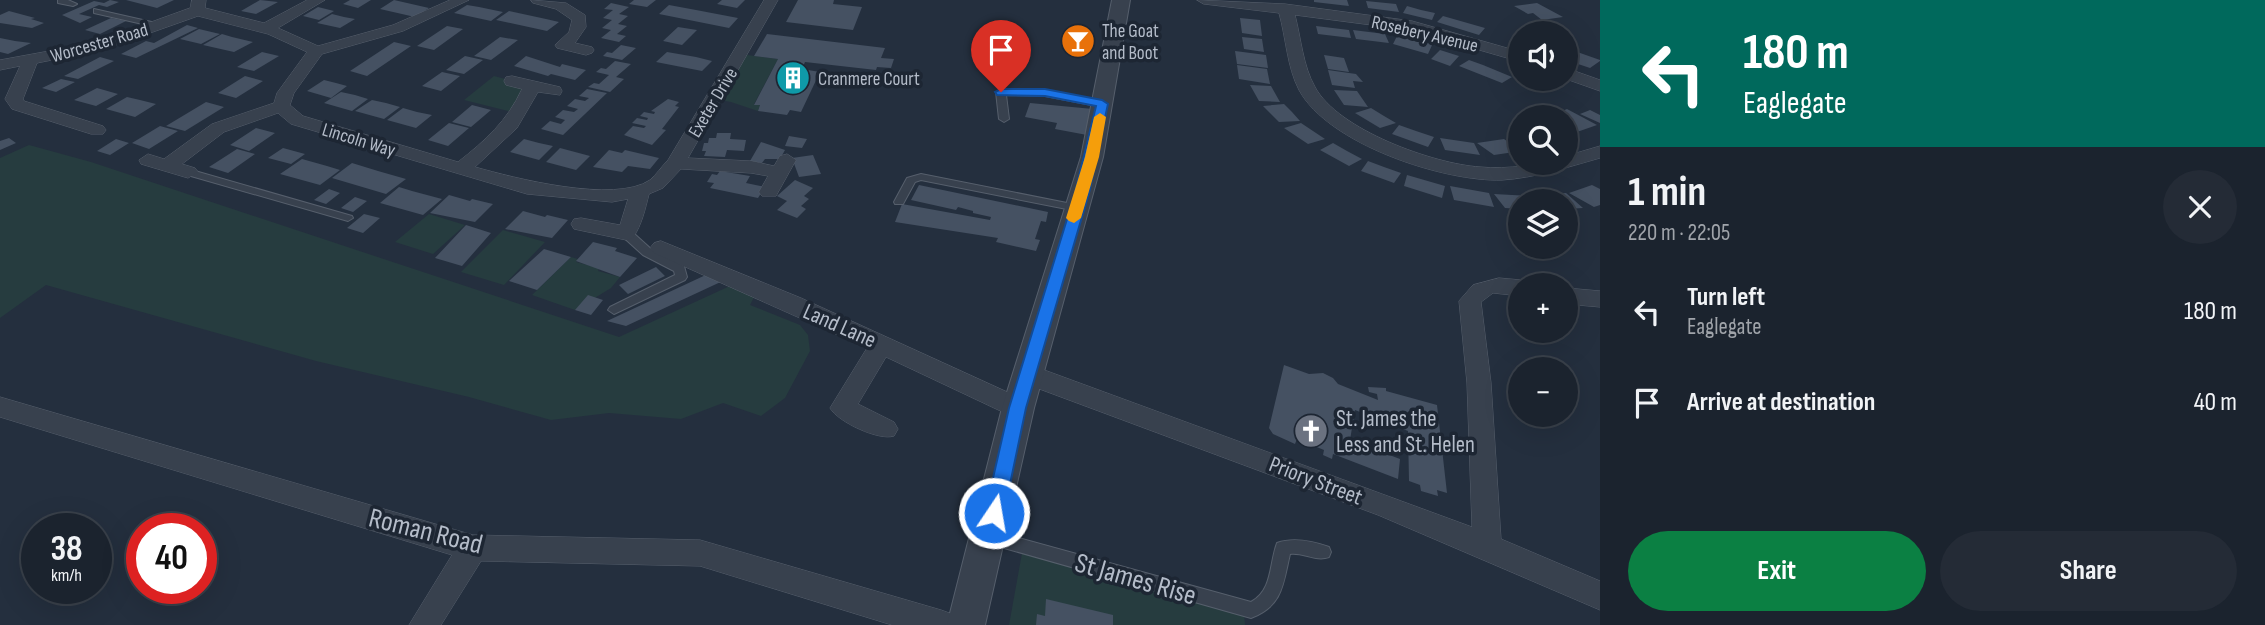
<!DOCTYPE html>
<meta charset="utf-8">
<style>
body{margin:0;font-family:"Sofia Sans Condensed",sans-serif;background:#242b36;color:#f1f3f6;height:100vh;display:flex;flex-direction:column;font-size:26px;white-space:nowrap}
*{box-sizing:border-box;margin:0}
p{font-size:23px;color:#a0a4aa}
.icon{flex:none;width:38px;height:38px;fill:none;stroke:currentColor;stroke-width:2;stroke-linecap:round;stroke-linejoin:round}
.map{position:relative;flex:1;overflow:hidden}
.drawer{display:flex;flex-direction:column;background:#1b232e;width:665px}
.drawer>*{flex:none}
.top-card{background:#00695c;color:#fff;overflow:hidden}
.fabs{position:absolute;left:1508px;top:21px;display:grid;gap:14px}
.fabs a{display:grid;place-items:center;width:70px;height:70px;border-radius:50%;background:#1b232e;box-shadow:0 7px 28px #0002,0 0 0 2px #39404a;font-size:35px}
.speed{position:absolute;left:21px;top:513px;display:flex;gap:14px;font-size:35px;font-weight:700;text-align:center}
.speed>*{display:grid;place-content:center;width:91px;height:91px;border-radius:50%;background:#1b232e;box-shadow:0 7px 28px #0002,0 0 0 2px #39404a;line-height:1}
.speed small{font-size:18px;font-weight:400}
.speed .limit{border:10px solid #d22;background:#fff;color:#111}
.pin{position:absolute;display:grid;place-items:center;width:60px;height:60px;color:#fff;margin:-72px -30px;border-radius:50% 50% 50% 0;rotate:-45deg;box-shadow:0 0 7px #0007}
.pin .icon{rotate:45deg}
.me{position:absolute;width:77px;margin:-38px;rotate:12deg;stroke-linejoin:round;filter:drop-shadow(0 0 5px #0008)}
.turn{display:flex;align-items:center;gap:24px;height:147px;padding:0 28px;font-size:32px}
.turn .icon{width:91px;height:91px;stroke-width:2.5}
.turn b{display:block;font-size:49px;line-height:60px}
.round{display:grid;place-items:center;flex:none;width:74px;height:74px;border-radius:37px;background:#242b36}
.overview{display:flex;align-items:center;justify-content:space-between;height:119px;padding:0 28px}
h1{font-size:42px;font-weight:700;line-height:52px}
.cta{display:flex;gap:14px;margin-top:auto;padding:14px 28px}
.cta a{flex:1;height:80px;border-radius:42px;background:#0b8043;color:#fff;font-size:28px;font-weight:700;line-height:80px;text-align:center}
.cta a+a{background:#242b36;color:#f1f3f6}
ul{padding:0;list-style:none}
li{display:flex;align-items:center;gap:21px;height:91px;padding:0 28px}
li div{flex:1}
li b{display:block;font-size:26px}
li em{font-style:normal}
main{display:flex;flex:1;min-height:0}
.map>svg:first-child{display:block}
.green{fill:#263c3f}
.building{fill:#455162}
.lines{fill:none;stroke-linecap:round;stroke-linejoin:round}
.service-casing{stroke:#565f6c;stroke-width:2}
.minor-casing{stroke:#565f6c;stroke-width:1}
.tertiary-casing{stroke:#565f6c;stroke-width:2}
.service{fill:#38414e;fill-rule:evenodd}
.minor{fill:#38414e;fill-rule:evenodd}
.tertiary{fill:#38414e;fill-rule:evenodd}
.route{fill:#1a73e8;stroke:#114b97;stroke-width:2}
.slow{fill:#f59e0b}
.labels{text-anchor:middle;stroke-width:7;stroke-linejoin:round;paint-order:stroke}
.far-poi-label{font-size:19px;fill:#b4bcc9;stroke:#1d2633;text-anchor:start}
.far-street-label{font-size:19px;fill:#b4bcc9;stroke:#1d2633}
.street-label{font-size:23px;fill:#b4bcc9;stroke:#1d2633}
.poi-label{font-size:23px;fill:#b4bcc9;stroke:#1d2633;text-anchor:start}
.near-street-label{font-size:28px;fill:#b4bcc9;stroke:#1d2633}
</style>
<main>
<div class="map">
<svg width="1600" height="625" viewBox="0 0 1600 625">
<rect width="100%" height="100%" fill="#242f3e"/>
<path class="green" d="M740,54L778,59L754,104L760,105L758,111L731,102L714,99Z
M494,76L532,86L520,114L464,100Z
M29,145L91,162L619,337L732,285L754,297L750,305L800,325L808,335L810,351L785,398L761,416L723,403L681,419L609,413L551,420L469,397L316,361L46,285L0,318V158Z
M429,214L465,225L433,254L395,242Z
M503,230L545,242L504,285L461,272Z
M571,257L578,259L576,262L599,268L598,271L620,277L611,288L575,310L532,295Z
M1022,553L1244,614L1245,625H1009Z"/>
<path class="building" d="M110,0L119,2L107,7L99,5L79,14L92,17L80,23L62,15L94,1L104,3Z
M126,0H174L157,8Z
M260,0L278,2L256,14L241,11Z
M350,0H371L358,8L343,4Z
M394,0L429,8L415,17L380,9Z
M634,0H656L647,7L629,4Z
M722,0H745L737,8L717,4Z
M798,0H834L833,4L862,7L853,30L786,22Z
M1314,0H1347L1349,6L1314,2Z
M1366,1L1396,4L1399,12L1368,8Z
M611,3L629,7L619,14L628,16L618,24L627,26L617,34L626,36L619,42L601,38L611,30L602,28L612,20L603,18L613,10L604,9Z
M1537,3L1563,17L1542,20L1533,13L1528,14L1514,6Z
M467,5L479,7L503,12L491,21L454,13Z
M669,5L696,10L738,18L729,28L659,14Z
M1407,6L1421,10L1435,13L1432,20L1403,13Z
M318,7L334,11L319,20L303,16Z
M9,11L35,18L31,19L44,23L32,28L0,23V15Z
M509,11L546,19L559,22L547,31L496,20Z
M332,14L344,17L355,19L340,28L317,23Z
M1443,16L1485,28L1479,35L1437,22Z
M111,18L126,21L100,34L85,30Z
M1240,18L1260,20L1262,36L1242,33Z
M187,25L198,28L136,58L121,54L146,41L154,43Z
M447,26L463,29L434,50L417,46Z
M1316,26L1349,30L1351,38L1318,34Z
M678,27L697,30L682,45L663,41Z
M199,29L220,34L201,44L180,39Z
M1353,30L1385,34L1389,43L1356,39Z
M222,34L232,37L253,42L234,52L203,45Z
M767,34L885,48L881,58L894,59L891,68L877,67L876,70L805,62L802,69L820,72L801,112L790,110L787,115L758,111L760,105H754L778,59L754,56Z
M1398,34L1415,38L1433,43L1428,54L1393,44Z
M500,37L518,40L491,60L474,56Z
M1242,37L1262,39L1264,52L1244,49Z
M0,38L15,41L31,43L8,54L0,52Z
M394,42L411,46L367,76L350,71Z
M621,45L636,48L622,60L603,56L607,52L612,53Z
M1566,48L1600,60V61L1590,68L1566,60Z
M1440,50L1459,56L1450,66L1431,59Z
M1235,51L1266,55L1268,68L1237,64Z
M262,52L279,56L254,71L237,67Z
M667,52L696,57L712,61L702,71L656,62Z
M1324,55L1344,58L1349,72L1328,69Z
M465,56L483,60L464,74L446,70Z
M526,56L560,67L562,64L586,70L575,80L551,74L548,76L514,66Z
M100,57L114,61L78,79L64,76Z
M1469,60L1483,65L1512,77L1502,83L1459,66Z
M615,61L631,64L616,77L624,79L610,92L588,87L594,83L599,84L609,75L596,72L601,68L606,69Z
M1237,65L1267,69L1270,84L1239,79Z
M1328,70L1356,74L1363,82L1353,81L1355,88L1332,85Z
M442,72L460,76L441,91L422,86Z
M245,76L263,81L236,98L218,93Z
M61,79L75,82L56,92L42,88Z
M324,80L336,83L347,86L331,98L307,91Z
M1250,85L1271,86L1280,102L1259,101Z
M97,88L118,94L96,106L74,100Z
M587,89L607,93L563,135L541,129L550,121L561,124L565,120L555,117L563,110L574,112L578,109L567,106L575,99L585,101L589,98L579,96Z
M1334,90L1357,91L1368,107L1344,105Z
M341,92L355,95L368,99L352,111L324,103Z
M127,97L140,100L156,104L135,117L106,109Z
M668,99L679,102L675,106L679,107L662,129L666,130L652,145L624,135L633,126L644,128L646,126L632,123L637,118L647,120L648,118L640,116L644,112L654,114L655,112L651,111Z
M372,100L386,103L400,107L384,119L355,111Z
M206,102L224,107L185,131L166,126Z
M1030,103L1093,109L1087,135L1055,129L1057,123L1025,117Z
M1284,104L1292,112L1300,121L1279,122L1263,106Z
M472,105L491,110L471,127L452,122Z
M403,108L417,112L432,115L416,128L387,120Z
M1371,108L1384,116L1396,123L1380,128L1355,113Z
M1567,109L1597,125L1577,132L1566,127V118L1569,116L1560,112Z
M1590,110L1600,115V123L1580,114Z
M449,123L469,128L448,146L428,140Z
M1301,123L1325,139L1308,144L1284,128Z
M1399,125L1416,131L1434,137L1428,147L1392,134Z
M160,126L178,131L149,149L132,143Z
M256,128L275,133L249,151L230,145Z
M717,133H731L730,139L746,140L744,151L727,150L725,157L704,156L706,151H702L704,143H708L709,138H716Z
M789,136L807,139L802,148L785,146Z
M9,138L16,143L0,150V141Z
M1440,138L1474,143L1480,155L1445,150Z
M116,139L129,143L110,155L97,151Z
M524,139L539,143L553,146L539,160L510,152Z
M1504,139L1521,151L1494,155L1477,143Z
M761,142L785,150L780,159H765L762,163L750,161Z
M1333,143L1347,151L1362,159L1349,166L1320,150Z
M283,148L305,154L291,164L268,158Z
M560,148L590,156L576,170L546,162Z
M237,149L255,154L228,173L209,167Z
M609,150L622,153L625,150L659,158L650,169L628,166L622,172L593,167Z
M813,155L821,174L799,177L792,158Z
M302,159L327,166L340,170L320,185L280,174Z
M1368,161L1384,167L1401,173L1394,183L1361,171Z
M352,163L378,171L406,179L386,194L332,178Z
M720,171L750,176L746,183L765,187L758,198L710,188L714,183L707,182L712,174L717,175Z
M1407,175L1445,186L1442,198L1404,186Z
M795,180L813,188L804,196L809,199L801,206L806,209L797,218L777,210L787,201L777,196Z
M919,185L1048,212L1046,222L1041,221L1035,239L1040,240L1036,251L996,242L998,238L895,222L902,204L990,220L991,217L973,213V211L958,207L956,210L911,200Z
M1592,185L1600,189V205L1594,207L1569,193Z
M1450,186L1489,193L1494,207L1454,200Z
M399,187L412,191L442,199L423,215L380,203Z
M329,189L340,193L326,204L314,200Z
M1566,193L1583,208L1566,209V201H1541L1534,195Z
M1494,194L1531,196L1535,201H1521V209L1505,208Z
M449,195L470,201L472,199L493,204L475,222L430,213Z
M355,197L367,201L353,212L341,208Z
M523,211L545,217L547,215L568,220L552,238L505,229Z
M364,214L380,218L363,233L347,228Z
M466,225L491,233L462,266L435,258Z
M593,242L617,248L615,251L637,258L620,277L576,261Z
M544,249L571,257L537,290L509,281Z
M656,267L665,276L628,294L619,285Z
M710,273L727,279L626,326L607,321Z
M588,295L603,300L591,315L575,310Z
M1284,365L1309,374L1323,373L1333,378L1338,384L1378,400L1377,394L1369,392L1368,387L1386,388V391L1437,405L1447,493L1437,490L1438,496L1421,491L1420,485L1409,481L1408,431L1355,410L1350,440L1400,459L1398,479L1333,454L1332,459L1323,455L1324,450L1297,439L1295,444L1273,434L1269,428Z
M1046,599L1113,615V625H1036L1037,614L1045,616Z"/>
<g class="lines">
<g class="service-casing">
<path id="service" d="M58,0H68L77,4L73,6L58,3Z
M94,9L156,23L160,25L156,27L94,13Z
M1001,89L1045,90L1102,101L1107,104L1102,107L1045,96L1006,95L1009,119L1004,122L999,119L996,92Z
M188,169L352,216L353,218L348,221L184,174V170Z
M921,174L1077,205L1082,208L1077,211L921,180L915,182L903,204H895L894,202L907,178Z
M626,229L630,230L651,249L684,266L687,277L685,280L614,314L608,310L610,307L675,275L674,271L643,255L622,236L620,233Z
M990,530L1251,602C1273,590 1269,564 1277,543C1294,537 1312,541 1329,547L1331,552L1329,557C1316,562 1303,552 1290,554C1283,584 1283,606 1251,618L990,544L985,542L982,537L985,532Z"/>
</g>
<g class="minor-casing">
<path id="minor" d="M192,0H206L205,8L264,23L307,0H325L278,28L318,46L393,25L450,0H469L403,31L322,54L294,93L290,105L303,116L458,162C486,140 507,121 522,89L506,85L504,81L506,77L512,76L560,87L562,91L560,95L538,92L517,128L475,167C514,178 615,204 650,180C656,175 662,166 668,160L764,0H778L688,158L751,161L774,166L780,156L787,154L796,160L776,196H762L759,192L768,176L751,173L681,169L663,188L649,194C645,210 642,224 633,238L626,240L574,229L571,224L574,219L581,218L620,225L628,199L612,202L527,194L291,124L278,113L224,132L182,164L195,168L198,172L188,178L141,164L139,160L148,154L164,159L212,124L274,103L277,93L307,52L268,34L198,16L102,50L37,63L23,99L24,101L103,126L106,130L103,134H91L12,109L5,99L20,66L0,70V60L93,43L190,8Z
M531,0L566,3L585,15L586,27L575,43L592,47L594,50L592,53L586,55L557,48L555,45L569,32L572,20L556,9L533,3Z
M1197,0L1285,4L1412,21L1521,52V62L1410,30L1295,15C1301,38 1303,66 1315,87C1338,130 1434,164 1480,167C1509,170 1537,163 1566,163V156L1600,146V158C1568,167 1535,178 1502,180C1444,182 1328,144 1299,90C1287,67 1286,38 1279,13L1204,4Z
M1566,68L1600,80V91L1566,79Z
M661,241L801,298L1027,401L1031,408L1027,415L1018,418L1009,415L886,357L858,404L894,422L898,429L894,436C879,441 838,422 830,408L867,348L654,253L650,248L654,243Z
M1499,278L1521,280L1530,285H1521V296L1493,293L1481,302L1491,383L1501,539L1600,581V610L1378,515L1018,381L1015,374L1018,367L1027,365L1036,367L1472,527L1467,383L1459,301L1473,285Z
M1566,288L1600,291V307L1566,304Z
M0,397L473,535L700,540L941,610L952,614L956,625H892L700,566L481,561L441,625H409L452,555L0,417Z"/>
</g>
<g class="tertiary-casing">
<path id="tertiary" d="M1112,0H1130L1103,157L1034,408L985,625H947L1002,408L1081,157Z"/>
</g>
<use href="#service" class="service"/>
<use href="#minor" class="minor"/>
<use href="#tertiary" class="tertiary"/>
</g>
<path class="route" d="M1001,89H1045L1102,100L1108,104L1089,193L1026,408L1004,513L1001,519L994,522L987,519L985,513L1009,408L1075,193L1096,106L1045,96L997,95L995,92Z"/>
<path class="slow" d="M1100,113L1106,117L1099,157L1081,218L1074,223L1069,221L1066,218L1085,157L1094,117Z"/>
<defs>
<g id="bar-disc" transform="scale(1.75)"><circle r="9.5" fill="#e8710a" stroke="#1d2633"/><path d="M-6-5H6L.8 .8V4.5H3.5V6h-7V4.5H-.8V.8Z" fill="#fff"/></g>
<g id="building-disc" transform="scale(1.75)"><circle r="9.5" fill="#0f9aa8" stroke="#1d2633"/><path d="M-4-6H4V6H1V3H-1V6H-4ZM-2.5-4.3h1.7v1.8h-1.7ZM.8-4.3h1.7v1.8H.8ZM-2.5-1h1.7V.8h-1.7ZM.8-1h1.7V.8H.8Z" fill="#fff"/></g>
<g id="church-disc" transform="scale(1.75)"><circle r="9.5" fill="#6b7280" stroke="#1d2633"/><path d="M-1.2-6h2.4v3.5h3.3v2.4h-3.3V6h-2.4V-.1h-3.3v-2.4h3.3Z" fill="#fff"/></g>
</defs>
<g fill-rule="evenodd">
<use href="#bar-disc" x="1078" y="41"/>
<use href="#building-disc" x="793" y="78"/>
<use href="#church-disc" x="1311" y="431"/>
</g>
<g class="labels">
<g class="far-poi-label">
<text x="1102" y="37">The Goat<tspan x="1102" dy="22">and Boot</tspan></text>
<text x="818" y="85">Cranmere Court</text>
</g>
<g class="far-street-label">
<text transform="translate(1425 33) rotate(13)" y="7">Rosebery Avenue</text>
<text transform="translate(99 42) rotate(-16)" y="7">Worcester Road</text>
<text transform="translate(712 102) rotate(-59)" y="7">Exeter Drive</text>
<text transform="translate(359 139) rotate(17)" y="7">Lincoln Way</text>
</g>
<g class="street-label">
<text transform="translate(840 325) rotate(24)" y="8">Land Lane</text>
<text transform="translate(1316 480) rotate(21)" y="8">Priory Street</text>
</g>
<g class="poi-label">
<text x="1336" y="426">St. James the<tspan x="1336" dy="26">Less and St. Helen</tspan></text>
</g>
<g class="near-street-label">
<text transform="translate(426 530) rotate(14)" y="10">Roman Road</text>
<text transform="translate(1136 578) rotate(16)" y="10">St James Rise</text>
</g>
</g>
</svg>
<div class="fabs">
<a><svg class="icon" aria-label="sound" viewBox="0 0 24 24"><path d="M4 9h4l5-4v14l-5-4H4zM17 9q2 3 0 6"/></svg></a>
<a><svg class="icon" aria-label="search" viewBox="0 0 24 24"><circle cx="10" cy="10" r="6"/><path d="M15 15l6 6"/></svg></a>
<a><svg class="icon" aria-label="layers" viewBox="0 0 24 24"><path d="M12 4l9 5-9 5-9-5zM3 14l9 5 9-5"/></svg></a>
<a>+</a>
<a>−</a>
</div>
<div class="speed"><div>38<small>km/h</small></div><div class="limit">40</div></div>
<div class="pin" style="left:1001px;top:92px;background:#d93025"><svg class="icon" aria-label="arrive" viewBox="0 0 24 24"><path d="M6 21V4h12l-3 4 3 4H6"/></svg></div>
<svg class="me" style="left:994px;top:513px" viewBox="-20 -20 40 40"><circle r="17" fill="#1a73e8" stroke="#fff" stroke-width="3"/><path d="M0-11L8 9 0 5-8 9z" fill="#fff"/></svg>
</div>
<section class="drawer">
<div class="top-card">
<div class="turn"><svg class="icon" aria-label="left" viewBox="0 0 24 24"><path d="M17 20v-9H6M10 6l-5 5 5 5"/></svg><div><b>180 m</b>Eaglegate</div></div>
</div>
<div class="overview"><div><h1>1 min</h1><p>220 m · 22:05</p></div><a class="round"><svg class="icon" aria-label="close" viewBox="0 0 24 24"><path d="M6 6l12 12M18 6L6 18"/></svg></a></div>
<ul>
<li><svg class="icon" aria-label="left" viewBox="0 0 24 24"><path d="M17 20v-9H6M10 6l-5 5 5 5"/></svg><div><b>Turn left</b><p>Eaglegate</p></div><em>180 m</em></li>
<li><svg class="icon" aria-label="arrive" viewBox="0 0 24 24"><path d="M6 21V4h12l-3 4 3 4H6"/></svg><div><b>Arrive at destination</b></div><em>40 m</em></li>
</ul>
<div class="cta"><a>Exit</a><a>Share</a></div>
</section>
</main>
